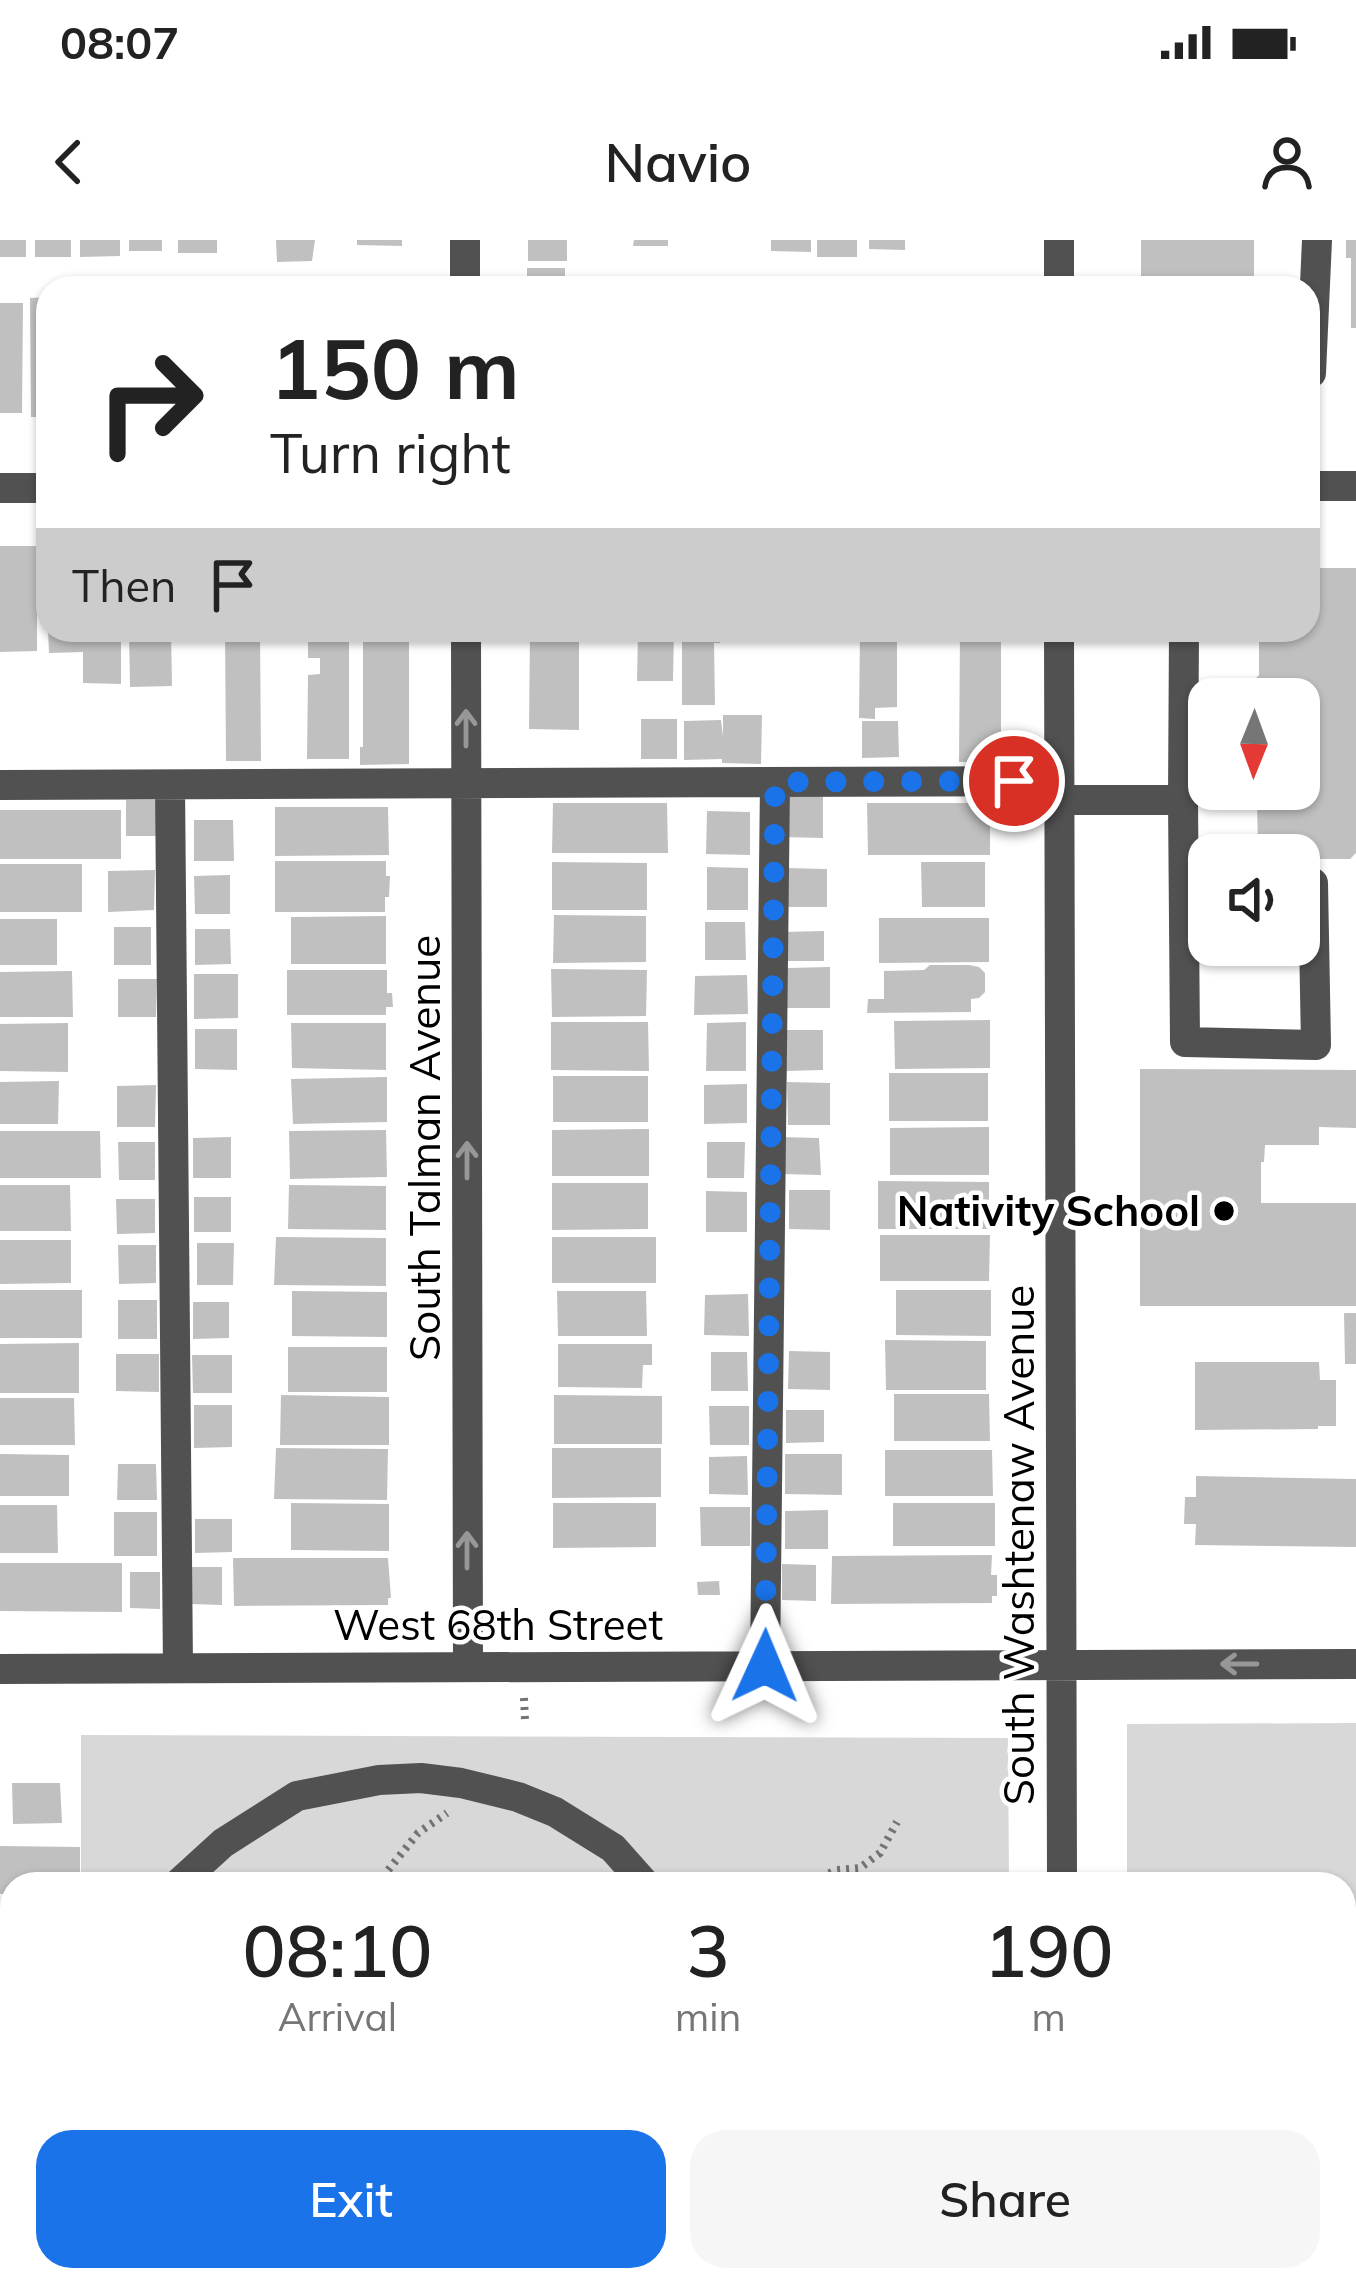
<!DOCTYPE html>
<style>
body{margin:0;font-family:Mulish,sans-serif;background:#f6f6f6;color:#222;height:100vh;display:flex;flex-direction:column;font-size:45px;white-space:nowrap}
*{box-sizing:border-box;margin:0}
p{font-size:39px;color:#767676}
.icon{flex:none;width:66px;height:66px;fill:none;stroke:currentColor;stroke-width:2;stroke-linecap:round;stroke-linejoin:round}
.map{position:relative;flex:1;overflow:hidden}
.sheet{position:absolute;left:0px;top:1632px;width:1356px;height:420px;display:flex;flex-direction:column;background:#fff;border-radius:36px 36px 0 0;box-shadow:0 3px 9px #0004}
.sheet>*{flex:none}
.hud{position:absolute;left:36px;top:36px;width:1284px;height:366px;border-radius:36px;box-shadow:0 3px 9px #0004;background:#fff;color:#222;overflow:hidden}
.needle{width:78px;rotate:181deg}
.buttons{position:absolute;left:1188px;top:438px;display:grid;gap:24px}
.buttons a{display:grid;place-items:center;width:132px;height:132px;border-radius:24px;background:#fff;box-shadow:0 3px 9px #0004;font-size:60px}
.pin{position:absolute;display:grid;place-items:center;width:102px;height:102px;color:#fff;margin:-51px;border:6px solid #fff;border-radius:50%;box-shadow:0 3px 12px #0007}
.me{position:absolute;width:132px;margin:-66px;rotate:1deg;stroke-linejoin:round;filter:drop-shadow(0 0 9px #0008)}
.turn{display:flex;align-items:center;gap:42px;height:252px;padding:0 36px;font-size:54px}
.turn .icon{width:156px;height:156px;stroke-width:2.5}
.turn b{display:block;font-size:84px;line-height:102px}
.then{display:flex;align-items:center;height:114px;padding:0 36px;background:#0003;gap:24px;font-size:45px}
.eta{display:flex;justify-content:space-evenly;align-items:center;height:204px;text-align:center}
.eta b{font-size:72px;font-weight:600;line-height:84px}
.button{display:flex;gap:24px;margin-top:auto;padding:24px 36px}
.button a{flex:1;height:138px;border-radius:36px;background:#1a73e8;color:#fff;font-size:48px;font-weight:600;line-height:138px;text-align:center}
.button a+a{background:#f6f6f6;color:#222}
.status{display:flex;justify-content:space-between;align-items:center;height:84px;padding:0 60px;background:#fff;direction:ltr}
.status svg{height:33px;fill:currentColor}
header{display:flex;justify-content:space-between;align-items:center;height:156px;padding:0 36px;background:#fff;font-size:54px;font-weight:600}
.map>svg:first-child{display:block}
.green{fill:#d8d8d8}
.building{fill:#c0c0c0}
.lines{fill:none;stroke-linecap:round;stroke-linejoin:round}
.path{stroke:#737373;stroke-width:8;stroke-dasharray:3 6;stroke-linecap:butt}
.minor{stroke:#515151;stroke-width:30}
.oneway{stroke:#979797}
.route{stroke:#1a73e8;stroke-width:21;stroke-dasharray:0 37.8}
.poi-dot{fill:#000;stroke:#fff;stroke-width:4.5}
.labels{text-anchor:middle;stroke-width:9;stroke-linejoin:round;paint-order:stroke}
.street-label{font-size:42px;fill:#000;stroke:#fff}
.poi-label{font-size:42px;font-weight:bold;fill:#000;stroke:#fff;text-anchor:end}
</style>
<div class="status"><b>08:07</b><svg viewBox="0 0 49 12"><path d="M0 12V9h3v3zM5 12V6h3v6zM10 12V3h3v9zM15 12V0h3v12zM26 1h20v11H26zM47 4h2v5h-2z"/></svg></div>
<header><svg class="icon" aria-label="back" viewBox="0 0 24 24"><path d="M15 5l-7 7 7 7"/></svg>Navio<svg class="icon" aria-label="person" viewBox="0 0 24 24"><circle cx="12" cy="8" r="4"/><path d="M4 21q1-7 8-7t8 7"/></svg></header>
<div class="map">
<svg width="1356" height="2052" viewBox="0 0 1356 2052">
<rect width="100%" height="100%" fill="#fff"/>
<path class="green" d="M1356,1483V2052H1127V2040H1344V1644H1127V1484Z
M81,1495L1008,1498L1009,1644H81Z
M0,1676H12V2026H0Z
M123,2040H384L380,2052H122Z"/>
<path class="building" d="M0,0H26V17H0Z
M35,0H71V17H35Z
M80,0H120V16L80,17Z
M129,0H162V11H129Z
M178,0H217V13H178Z
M276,0H315L312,21L277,22Z
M357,0H402V6L357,5Z
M528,0H567V21H528Z
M634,0H668V6H633Z
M771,0H811V12L771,11Z
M817,0H857V17H817Z
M869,0H905V10L869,9Z
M1141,0H1254V48H1141Z
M1346,0H1356V88H1351V18H1346Z
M527,28H565V48H527Z
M912,40L955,41V48H912Z
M864,42H902V48H864Z
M48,57V177H31L30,58Z
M0,63H23L22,173H0Z
M0,306H37V411L0,412Z
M1308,328H1356V613L1350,619H1307L1299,613L1258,612L1257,561L1245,549H1299V459H1248V447L1259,435V390H1308Z
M48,390H121V444L83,443V412L49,413Z
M129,390H171L172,446L130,447Z
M225,390H260L261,521H226Z
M300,390H349V519H307L308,435L320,434V418H308V399L300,398Z
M363,390H409V524L360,525V507H363Z
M530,390H579V490L529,489Z
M638,390H674L673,441H637Z
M682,390H720V403H714L715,465H682Z
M723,390H757V399H723Z
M860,390H897V467L875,468V479L859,478Z
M960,390H1001V523L959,522Z
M723,475H762L761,524L722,523V519L684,520V481L721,480L723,497Z
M641,479H677V519H641Z
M862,481H898L899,517L862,518Z
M783,555H823V598L782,597Z
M126,560H156L157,596H126Z
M553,563H667L668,613H552Z
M867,563H990V615H868Z
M275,567H388L389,615L275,616Z
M0,570H121V619H0Z
M707,571L750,572V615L706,614Z
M194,580H233L234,621H194Z
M275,621H386V636H390L389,657H385V672H275Z
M552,622L647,623V670H552Z
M921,622H985V667H922Z
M0,624H82V672H0Z
M707,627L748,628V670H707Z
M785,628L827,629V667H785Z
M155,630L154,670L108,672V631Z
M230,635V674H195L194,636Z
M554,675L646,676V722L553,723Z
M386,676V724H291V677Z
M879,678H989V722L879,723Z
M0,679H57V725H0Z
M705,682H745L746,720H705Z
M114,687H151V725H114Z
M195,689H230L231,724L195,725Z
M824,691V721H784V692Z
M930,725H969L979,727L985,733V752L979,758L971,759V772L867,773L868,759H884V731L924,730Z
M830,727V768H786L787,728Z
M551,729L647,730L646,776L552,777Z
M287,730H387V753H392L393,767H386V775H287Z
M72,731L73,777H0V732Z
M194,734H238V778L194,779Z
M747,735L748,774L694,775L695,736Z
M118,739H157L156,777H118Z
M990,780V828L895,829L894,781Z
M551,782H648L649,831L551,830Z
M746,782V831H706L707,783Z
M68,783V832L0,831V784Z
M291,783H386V830L292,828Z
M195,789H237V830L195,829Z
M785,790H823V830L785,831Z
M1140,829L1356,830V888L1319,887V905H1265L1264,922H1261V963H1356V1066H1140Z
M889,833H988V881H889Z
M553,836H648V882H553Z
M387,837V882L293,884L291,839Z
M59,841L58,884H0V842Z
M787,842L830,843V885H788Z
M747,844V883L704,884V845Z
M156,845L155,887H117V846Z
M989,887V935H890V888Z
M649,889V936H552V890Z
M386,890L387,937L290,939L289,891Z
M0,891H100L101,938H0Z
M231,897V938H193V898Z
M780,897L819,898L821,935L780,934Z
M118,902H155V940H119Z
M707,902H745L744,938H707Z
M878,941L989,942V989H878Z
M552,943H648V989L552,990Z
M0,945H70L71,991H0Z
M289,945L386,946V990L288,989Z
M789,950H830V990L789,989Z
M706,951L747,952V992H706Z
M194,957H231V992H194Z
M116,959H155V993L117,994Z
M880,995H990L989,1041H880Z
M276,997L386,998V1046L274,1045Z
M552,997H656V1043H552Z
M0,1000H71V1043L0,1044Z
M197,1003H234L233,1045H197Z
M118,1005H156V1043L119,1044Z
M0,1050H82V1098H0Z
M896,1050H991V1096L896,1095Z
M292,1051L387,1052V1097L292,1096Z
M557,1051H646L647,1096H558Z
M748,1054L749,1096L704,1095L705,1055Z
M118,1060H157V1099H118Z
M193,1062H229V1098L193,1099Z
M1344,1073H1356V1124H1345Z
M885,1100L986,1101V1150H886Z
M79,1103V1153H0V1104Z
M558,1104H652V1125H643L642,1148L558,1147Z
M288,1107H387V1152H288Z
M789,1111L830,1112V1150L788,1149Z
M711,1112H747L748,1151H711Z
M116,1114H159V1152L116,1151Z
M192,1115H232V1153H193Z
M1195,1122H1319L1320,1140H1336V1186H1318V1189L1195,1190Z
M894,1154H989L990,1201H894Z
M281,1155L389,1157V1205H280Z
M554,1155L662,1156V1204H554Z
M0,1158H74L75,1205H0Z
M194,1165H232V1207L194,1208Z
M709,1166H749V1205H710Z
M786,1170H824V1202L786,1203Z
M276,1208L388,1209L387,1260L274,1259Z
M552,1208H661V1257L552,1258Z
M885,1210H992L993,1256H885Z
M0,1214L69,1215V1256H0Z
M785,1214H842V1255L785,1254Z
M747,1216L748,1255L709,1254V1217Z
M118,1224H156L157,1260H117Z
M1196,1236L1356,1239V1307L1195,1305L1196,1284H1184L1185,1257H1196Z
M291,1263L389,1264V1311L291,1310Z
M553,1263H656V1307L553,1308Z
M893,1263H995V1306H893Z
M0,1265H57L58,1313H0Z
M700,1267H750V1306H701Z
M828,1270V1309H785V1271Z
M114,1272H157V1316H114Z
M195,1279H232V1312L195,1313Z
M992,1315L991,1335H997V1356H992V1363L831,1364L832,1316Z
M233,1318H388L391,1358H388V1365L234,1366Z
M0,1323H122V1372L0,1371Z
M782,1324L816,1325V1361L782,1360Z
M190,1327H222V1365L190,1364Z
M130,1332H160V1369L130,1368Z
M719,1341L720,1355H698L697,1342Z
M12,1543H60L62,1583L13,1584Z
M0,1606L80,1607V1644H12V1654H0Z
M12,2040H105L106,2052H11Z"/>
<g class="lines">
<path class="path" d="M524,1458L525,1480
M377,1644L418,1593L447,1573
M804,1644L837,1630L860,1628L880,1613L897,1582
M1344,1706L1356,1717
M1344,1726L1356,1719
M1344,1774L1356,1761
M1344,1980H1356
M243,2040V2052
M1240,2040V2052"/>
<path class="minor" d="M465,0V48
M1059,0V48
M1308,133H1311L1317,0
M1308,246H1356
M0,248H48
M466,390L468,1427
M1059,390L1062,1644
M0,545L1059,541
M170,545L178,1428
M1060,560H1183L1185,802L1316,805L1313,643
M1183,560L1184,390
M765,1426L775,542
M0,1429L1356,1424
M178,1644L223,1603L297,1556L379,1540L421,1538L461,1543L518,1557L555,1572L613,1608L645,1644
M154,2040L165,2052
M1063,2040V2052
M408,2052L419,2040
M634,2052V2040
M675,2052L679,2040"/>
</g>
<defs><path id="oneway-shaft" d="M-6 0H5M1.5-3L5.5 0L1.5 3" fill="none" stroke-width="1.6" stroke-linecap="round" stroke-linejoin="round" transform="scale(3)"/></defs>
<g class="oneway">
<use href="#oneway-shaft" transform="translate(466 488) rotate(-90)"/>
<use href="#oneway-shaft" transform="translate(467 920) rotate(-90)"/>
<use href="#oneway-shaft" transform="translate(467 1310) rotate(-90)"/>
<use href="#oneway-shaft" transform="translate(1239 1424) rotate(180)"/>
</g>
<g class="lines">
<path class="route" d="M765,1426L775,542L1014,541"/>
</g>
<circle class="poi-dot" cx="1224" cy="971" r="12"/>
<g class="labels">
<g class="street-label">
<text transform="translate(425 908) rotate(-90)" y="15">South Talman Avenue</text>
<text transform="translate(1019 1305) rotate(-90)" y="15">South Washtenaw Avenue</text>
<text x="498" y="1400">West 68th Street</text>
</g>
<g class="poi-label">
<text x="1200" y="986">Nativity School</text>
</g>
</g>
</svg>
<div class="buttons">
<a><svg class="needle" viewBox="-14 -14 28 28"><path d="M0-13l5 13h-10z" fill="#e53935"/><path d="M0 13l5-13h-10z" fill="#767676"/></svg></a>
<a><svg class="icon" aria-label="sound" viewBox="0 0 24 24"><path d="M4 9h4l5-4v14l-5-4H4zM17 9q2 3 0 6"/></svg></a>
</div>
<div class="pin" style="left:1014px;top:541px;background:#d93025"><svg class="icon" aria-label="arrive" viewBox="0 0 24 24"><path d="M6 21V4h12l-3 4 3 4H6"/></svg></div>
<svg class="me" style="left:765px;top:1426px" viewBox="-20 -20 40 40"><path d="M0-17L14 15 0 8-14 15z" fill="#1a73e8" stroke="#fff" stroke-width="4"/></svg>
<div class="hud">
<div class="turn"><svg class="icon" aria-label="right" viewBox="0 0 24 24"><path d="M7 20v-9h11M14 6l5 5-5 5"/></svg><div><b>150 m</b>Turn right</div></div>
<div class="then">Then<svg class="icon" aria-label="arrive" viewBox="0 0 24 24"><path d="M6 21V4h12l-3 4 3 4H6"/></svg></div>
</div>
<section class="sheet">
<div class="eta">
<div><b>08:10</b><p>Arrival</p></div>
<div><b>3</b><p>min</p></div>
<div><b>190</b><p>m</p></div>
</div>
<div class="button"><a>Exit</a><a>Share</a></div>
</section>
</div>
